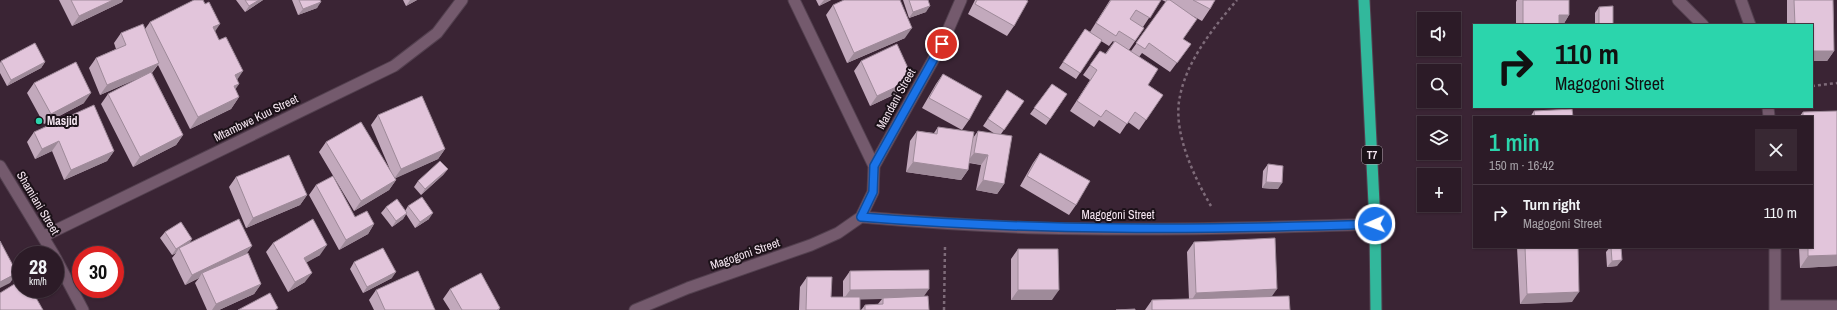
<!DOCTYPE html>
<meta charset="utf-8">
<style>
body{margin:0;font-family:"Archivo Narrow",sans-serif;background:#382833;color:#f1f3f6;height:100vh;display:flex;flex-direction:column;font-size:15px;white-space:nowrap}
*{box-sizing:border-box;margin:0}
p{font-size:13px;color:#a6a1a7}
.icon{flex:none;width:22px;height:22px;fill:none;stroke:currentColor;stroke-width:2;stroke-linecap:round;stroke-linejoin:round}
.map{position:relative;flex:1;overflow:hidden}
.drawer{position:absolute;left:1473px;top:116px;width:340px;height:132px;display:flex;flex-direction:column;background:#2c1b27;border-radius:0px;box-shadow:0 1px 3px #0004,0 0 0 1px #483944}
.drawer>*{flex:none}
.banner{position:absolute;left:1473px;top:24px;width:340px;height:84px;border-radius:0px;box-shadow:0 1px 3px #0004,0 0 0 1px #483944;background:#2bd5ac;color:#111;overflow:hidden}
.tools{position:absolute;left:1417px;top:12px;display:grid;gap:8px}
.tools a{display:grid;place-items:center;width:44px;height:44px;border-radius:0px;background:#2c1b27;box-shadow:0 1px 3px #0004,0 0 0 1px #483944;font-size:20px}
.speed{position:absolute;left:12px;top:246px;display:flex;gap:8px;font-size:20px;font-weight:700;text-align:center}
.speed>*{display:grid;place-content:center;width:52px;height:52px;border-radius:50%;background:#2c1b27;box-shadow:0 1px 3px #0004,0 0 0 1px #483944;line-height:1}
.speed small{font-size:10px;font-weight:400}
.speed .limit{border:6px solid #d22;background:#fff;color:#111}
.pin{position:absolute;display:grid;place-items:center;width:34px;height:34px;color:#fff;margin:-17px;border:2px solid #fff;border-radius:50%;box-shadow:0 1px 4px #0007}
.me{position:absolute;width:44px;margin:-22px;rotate:268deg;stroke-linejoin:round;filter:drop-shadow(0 0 3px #0008)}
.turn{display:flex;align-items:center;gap:14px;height:84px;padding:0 16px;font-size:18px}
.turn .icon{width:52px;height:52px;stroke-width:2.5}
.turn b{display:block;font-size:28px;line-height:34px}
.round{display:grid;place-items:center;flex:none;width:42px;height:42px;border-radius:0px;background:#382833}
.summary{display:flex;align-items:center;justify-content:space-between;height:68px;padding:0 16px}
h1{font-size:24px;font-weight:600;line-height:30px;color:#2bd5ac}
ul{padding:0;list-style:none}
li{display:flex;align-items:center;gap:12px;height:56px;padding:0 16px;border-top:1px solid #483944}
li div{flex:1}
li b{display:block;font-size:15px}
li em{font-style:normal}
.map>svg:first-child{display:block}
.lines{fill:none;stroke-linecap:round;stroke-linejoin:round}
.minor-casing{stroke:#53404f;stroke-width:13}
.trunk-casing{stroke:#53404f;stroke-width:13}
.path{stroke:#7e6b79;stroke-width:2.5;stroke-dasharray:3 3;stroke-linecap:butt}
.minor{stroke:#745a6d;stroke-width:11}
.trunk{stroke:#32b89c;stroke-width:11}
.wall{fill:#c2a9bc}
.shaded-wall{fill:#9e8a99}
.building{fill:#e2c5db;stroke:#9e8a99}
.route-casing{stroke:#114b97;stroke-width:10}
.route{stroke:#1a73e8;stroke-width:7}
.poi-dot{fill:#2bd5ac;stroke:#1b1118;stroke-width:1.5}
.labels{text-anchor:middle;stroke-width:4;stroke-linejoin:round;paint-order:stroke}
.shield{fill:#1b1118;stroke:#b3a5af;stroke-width:1}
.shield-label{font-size:11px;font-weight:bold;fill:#f4e5f0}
.street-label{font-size:12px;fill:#f4e5f0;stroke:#1b1118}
.poi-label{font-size:12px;font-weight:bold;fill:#f4e5f0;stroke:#1b1118;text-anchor:start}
</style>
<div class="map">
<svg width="1837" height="310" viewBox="0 0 1837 310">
<rect width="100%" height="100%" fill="#3a2434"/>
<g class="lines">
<g class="minor-casing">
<path id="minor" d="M1678,0L1703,25
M1741,0L1750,25
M1768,107L1769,117
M0,166L54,255
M874,166L942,44L961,0
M861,217C920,222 980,226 1039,228C1151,231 1263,228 1375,224
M44,236L394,66L437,33L462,0
M1775,247V310
M55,257L83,310
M1775,306H1837
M635,310L688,288L811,245L838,233L861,217L873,192L874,166L794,0"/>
</g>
<g class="trunk-casing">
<path id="trunk" d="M1364,0L1375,224L1376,310"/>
</g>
<path class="path" d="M1812,86L1837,83
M1211,206C1194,177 1172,131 1180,96C1187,60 1214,27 1237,0
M944,310L945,246"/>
<use href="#minor" class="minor"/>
<use href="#trunk" class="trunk"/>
</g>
<path class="wall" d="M59,0H123L122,2L72,26Z
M236,0H263L245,12Z
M292,0H320L317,8L298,15Z
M403,0H417L406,6Z
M816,0H831L819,6Z
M903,0H928L926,12L909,18Z
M975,0H1026L1014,26L1007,36L968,14Z
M1110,0H1161L1143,27L1144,28L1129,50L1131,51L1166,2L1162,0H1215L1210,9L1202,21L1191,15L1183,39L1191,44L1170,72L1142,53L1139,57L1148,85L1163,95L1139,130L1128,122L1120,134L1099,120L1094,127L1070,111L1090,80L1083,75L1100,51L1105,54L1114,42L1113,41L1109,46L1101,41L1076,79L1059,68L1085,29L1090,32Z
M1517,0H1569V15L1563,25H1516V2Z
M1787,0H1833L1834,51L1827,61H1812V25H1787Z
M833,5L905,38L847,63L826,15Z
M1599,7L1613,25H1595V13Z
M150,22L215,32L237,80L235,89L239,97L231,109L190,129L158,65L152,73L183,135L176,145L133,167L101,104L108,94L141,77L100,95L89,68L96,58L116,49L114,43L121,33L145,29Z
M1,61L45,62L41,68L7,86L0,73V63Z
M861,61L906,89L870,106L854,71Z
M943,74L969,120L962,130L922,108L936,84Z
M34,83L84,103L44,124L27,93Z
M1052,84L1067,94L1046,125L1030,114Z
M1007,90L1024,101L1001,134L1004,184L997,194L976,190L981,165L969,163L968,170L961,180L906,172L910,141L917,131L934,133L938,127L973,138L978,131L995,134L983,126Z
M1534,111L1573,117H1530Z
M1837,111V266L1800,268L1799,247H1812V117H1799L1803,112Z
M378,115L445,149L438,159L395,178L396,180L389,190L354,211L319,152L326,142L391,172L371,125Z
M34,132L114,151L107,161L64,180L52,151L35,159L27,142Z
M1040,153L1076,205L1069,215L1020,186L1033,163Z
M1268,164L1278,189L1262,188L1263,171Z
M448,169L443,175L421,195L414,187L418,181Z
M236,177L307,195L300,205L246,228L229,187Z
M316,185L355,217L374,224L368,234L339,250L309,195Z
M408,206L429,219L415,228L406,214L403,219L392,227L381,213L386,207L405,211Z
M165,232L189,243L247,253L261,284L254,294L219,310H207L195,283L199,278L185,285L172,258L176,253L172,255L160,238Z
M1194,242L1272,296L1290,310H1145L1152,300L1189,299L1187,252Z
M273,243L320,255L306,262L305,282L288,292L266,252Z
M1517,247H1578L1572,302L1520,304Z
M1610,247H1621L1617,266L1607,267L1606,252Z
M1018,249L1052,300H1011V259Z
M354,262L392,278L363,293L350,269Z
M850,271L924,296L929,310H861L865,305L878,304L882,299H860V310H799L800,287L807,277L831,297H843V281Z
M450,289L500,308L499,310H450L443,299Z
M376,290L435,310H374L369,300Z"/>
<path class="shaded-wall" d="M113,0H123L122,2L72,26L79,16Z
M259,0H263L245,12L249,6Z
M410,0H417L406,6Z
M824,0H831L819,6Z
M321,2L317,8L298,15L303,9Z
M930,6L926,12L909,18L913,12Z
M1559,15H1569L1563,25H1552Z
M220,24L212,36L213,27Z
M912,28L905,38L847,63L854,53Z
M1812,51H1834L1827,61H1812Z
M45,62L41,68L7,86L11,80Z
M159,63L152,72L100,95L107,85Z
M243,71L235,83V75Z
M913,79L906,89L870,106L877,96Z
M239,84L231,96L234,86Z
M91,93L84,103L44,124L51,114Z
M239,97L231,109L190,129L198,117Z
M183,135L176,145L133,167L140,157Z
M59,141L52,151L35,159L42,149Z
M445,149L438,159L394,179L401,169Z
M114,151L107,161L64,180L71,170Z
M974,153L988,155L981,165L967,162Z
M913,162L968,170L961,180L906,172Z
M448,169L443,175L421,195L425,189Z
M396,180L389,190L354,211L361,201Z
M983,180L1004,184L997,194L976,190Z
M1266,182L1282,183L1278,189L1262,188Z
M307,195L300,205L246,228L253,218Z
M407,213L403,219L392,227L396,221Z
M433,213L429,219L415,228L420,222Z
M374,224L368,234L339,250L346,240Z
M192,239L188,246L179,248L176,253L172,255L176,249Z
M327,245L320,255L297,268L304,258Z
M252,246L245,256L202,273L199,278L185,285L192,275Z
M1837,255V266L1800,268L1808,256Z
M1622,260L1617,266L1607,267L1612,261Z
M396,272L392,278L363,293L367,287Z
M17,273L10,283L0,288V282Z
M312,273L305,282L288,292L295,282Z
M261,284L254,294L219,310H212L216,304Z
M929,289L922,299L883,298L882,299L843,300L850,290Z
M1277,289L1270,299L1190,303L1196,293Z
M1018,290H1059L1052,300H1011Z
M1579,292L1572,302L1520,304L1527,294Z"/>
<path class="building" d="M71,0H113L79,16Z
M194,0H203L205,4L209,2L220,24L213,27L219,40L226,37L243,71L235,75L239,84L234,86L239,97L198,117L150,22Z
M245,0H259L249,6Z
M299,0H320L321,2L303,9Z
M844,0H900L912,28L854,53L833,5Z
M909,0H928L930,6L913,12Z
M977,0H1026L1028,1L1014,26L975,4Z
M1111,0H1161L1150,18L1136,10L1130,19L1144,28L1135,41L1119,31L1116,36L1096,23Z
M1167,0H1170L1197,19L1183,39L1191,44L1177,63L1149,43L1145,49L1136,43Z
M1193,0H1215L1210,9Z
M1523,0H1569V15H1559V25H1523Z
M1794,0H1833L1834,51H1812V25H1795Z
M1613,6V25H1599V7Z
M143,24L159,63L107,85L96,58L126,45L121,33Z
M1085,29L1102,40L1080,73L1063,62Z
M1115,41L1158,69L1148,85L1163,95L1146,120L1135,112L1127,124L1106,110L1101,117L1077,101L1097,70L1090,65L1100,51L1106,54Z
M35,43L45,62L11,80L1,61Z
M897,44L913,79L877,96L861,61Z
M76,62L91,93L51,114L34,83Z
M151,72L183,135L140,157L108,94Z
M943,74L982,96L969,120L929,98Z
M1052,84L1067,94L1050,119L1034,108Z
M1007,90L1024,101L1004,130L988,119Z
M422,96L445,149L401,169L378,115Z
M94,105L114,151L71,170L59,141L42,149L34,132Z
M1572,109L1573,117H1535L1534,111Z
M1837,111V255L1808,256V247H1812V117H1803V112Z
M361,122L396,180L361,201L326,142Z
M938,127L974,132L968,170L913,162L917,131L937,134Z
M978,131L1012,136L1004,184L983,180L988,155L974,153Z
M1040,153L1090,181L1076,205L1027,176Z
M289,155L307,195L253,218L236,177Z
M440,161L448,169L425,189L418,181Z
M1268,164L1283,166L1282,183L1266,182Z
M333,176L355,217L367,211L374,224L346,240L316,185Z
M422,197L433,213L420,222L408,206Z
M397,199L407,213L396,221L386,207Z
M239,219L252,246L192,275L179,248Z
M313,219L327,245L304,258L312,273L295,282L273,243Z
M181,222L192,239L176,249L165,232Z
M1275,238L1277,289L1196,293L1194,242Z
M0,241L17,273L0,282Z
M1525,247H1578L1579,292L1527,294Z
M1611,247H1621L1622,260L1612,261Z
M383,248L396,272L367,287L354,262Z
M1018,249H1058L1059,290H1018Z
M248,253L261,284L216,304L202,273Z
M929,270V289L850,290V271Z
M418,271L435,310H385L376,290Z
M481,273L500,308L497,310H462L450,289Z
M807,277H832L831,297H860V310H806Z
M21,280V289H31L43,310H0V293Z
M270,293L278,308L275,310H238Z
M928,296L929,310H865V305L883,304V298Z
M1289,296L1290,310H1152V300Z
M1135,309V310H1116Z"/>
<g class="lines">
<g class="route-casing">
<path id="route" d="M942,44L874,166L873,192L861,217C1033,231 1203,230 1375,224"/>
</g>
<use href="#route" class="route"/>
</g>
<circle class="poi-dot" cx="39" cy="121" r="4"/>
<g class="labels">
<rect class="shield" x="1362" y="146" width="20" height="18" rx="3"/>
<g class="shield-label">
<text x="1372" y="159">T7</text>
</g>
<g class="street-label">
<text transform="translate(896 99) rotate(-61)" y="4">Mandani Street</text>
<text transform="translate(256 118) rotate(-26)" y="4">Mtambwe Kuu Street</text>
<text transform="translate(38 203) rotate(59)" y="4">Shamiani Street</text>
<text x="1118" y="219">Magogoni Street</text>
<text transform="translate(745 254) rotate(-19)" y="4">Magogoni Street</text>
</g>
<g class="poi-label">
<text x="47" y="125">Masjid</text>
</g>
</g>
</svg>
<div class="tools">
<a><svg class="icon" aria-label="sound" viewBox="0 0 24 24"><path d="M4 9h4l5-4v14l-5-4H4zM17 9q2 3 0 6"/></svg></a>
<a><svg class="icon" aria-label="search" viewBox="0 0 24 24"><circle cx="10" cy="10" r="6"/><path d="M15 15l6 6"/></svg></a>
<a><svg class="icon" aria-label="layers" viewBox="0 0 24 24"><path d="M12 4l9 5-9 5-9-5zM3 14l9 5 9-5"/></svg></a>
<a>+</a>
</div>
<div class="speed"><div>28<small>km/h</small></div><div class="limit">30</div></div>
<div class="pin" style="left:942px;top:44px;background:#d93025"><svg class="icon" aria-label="arrive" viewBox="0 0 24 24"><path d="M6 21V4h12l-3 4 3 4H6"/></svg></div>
<svg class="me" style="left:1375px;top:224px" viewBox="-20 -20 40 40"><circle r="17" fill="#1a73e8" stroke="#fff" stroke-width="3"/><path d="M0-11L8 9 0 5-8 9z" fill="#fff"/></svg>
<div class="banner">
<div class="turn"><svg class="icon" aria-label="right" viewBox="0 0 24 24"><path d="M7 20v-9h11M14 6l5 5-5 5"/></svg><div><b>110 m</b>Magogoni Street</div></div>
</div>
<section class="drawer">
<div class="summary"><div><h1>1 min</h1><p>150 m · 16:42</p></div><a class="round"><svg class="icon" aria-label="close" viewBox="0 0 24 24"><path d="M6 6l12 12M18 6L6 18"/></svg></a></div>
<ul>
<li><svg class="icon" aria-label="right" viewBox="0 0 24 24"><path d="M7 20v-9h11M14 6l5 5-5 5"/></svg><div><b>Turn right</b><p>Magogoni Street</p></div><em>110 m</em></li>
</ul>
</section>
</div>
